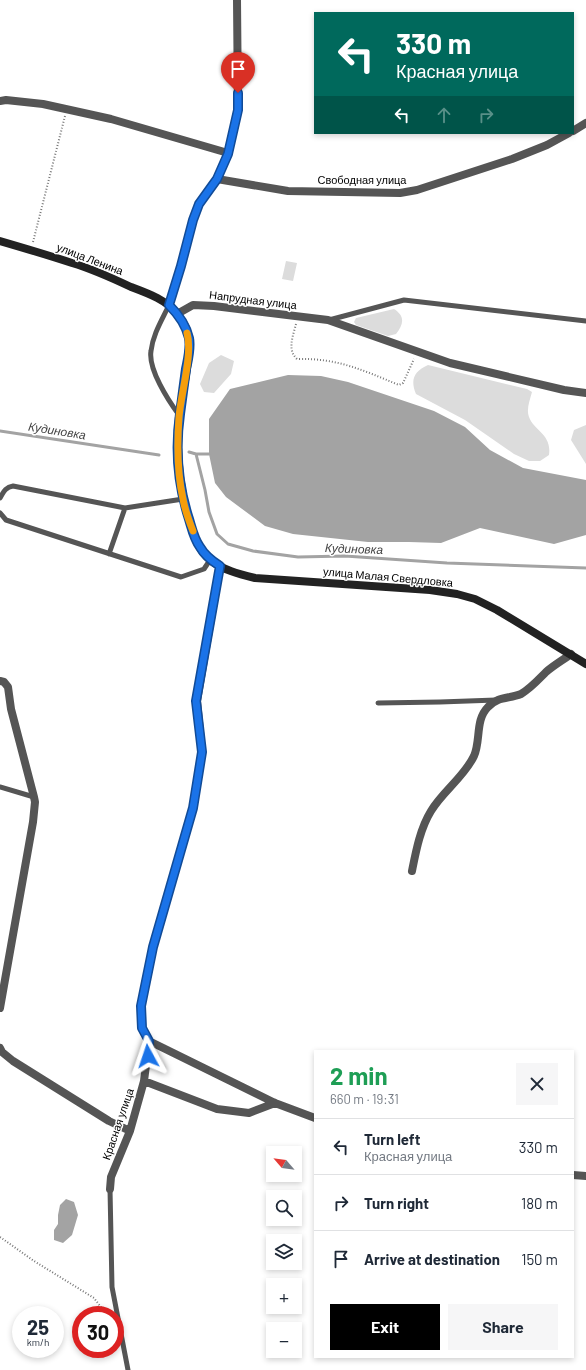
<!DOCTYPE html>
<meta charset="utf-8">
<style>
body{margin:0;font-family:Barlow,sans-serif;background:#f6f6f7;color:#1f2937;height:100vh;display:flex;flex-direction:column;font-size:15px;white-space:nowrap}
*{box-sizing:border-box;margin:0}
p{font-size:13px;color:#747a83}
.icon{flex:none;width:22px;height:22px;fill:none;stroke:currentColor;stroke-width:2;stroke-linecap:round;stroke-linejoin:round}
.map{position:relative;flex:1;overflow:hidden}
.side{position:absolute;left:314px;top:1050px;width:260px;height:308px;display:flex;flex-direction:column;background:#fff;border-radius:0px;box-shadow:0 2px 6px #0003}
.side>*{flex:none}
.guide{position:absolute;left:314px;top:12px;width:260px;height:122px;border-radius:0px;box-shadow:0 2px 6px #0003;background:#00695c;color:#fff;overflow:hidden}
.needle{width:26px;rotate:298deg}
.controls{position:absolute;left:266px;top:1146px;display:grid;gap:8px}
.controls a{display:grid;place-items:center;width:36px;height:36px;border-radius:0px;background:#fff;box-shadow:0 2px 6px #0003;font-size:20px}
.speed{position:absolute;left:12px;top:1306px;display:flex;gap:8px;font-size:20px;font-weight:700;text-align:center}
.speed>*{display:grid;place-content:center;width:52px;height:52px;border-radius:50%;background:#fff;box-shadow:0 2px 6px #0003;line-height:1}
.speed small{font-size:10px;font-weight:400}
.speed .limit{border:6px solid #d22;background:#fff;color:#111}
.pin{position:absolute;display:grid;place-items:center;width:34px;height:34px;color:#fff;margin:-41px -17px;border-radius:50% 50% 50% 0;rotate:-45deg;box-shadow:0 0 4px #0007}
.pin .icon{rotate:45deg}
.me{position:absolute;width:44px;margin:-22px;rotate:355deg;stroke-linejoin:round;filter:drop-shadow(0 0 3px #0008)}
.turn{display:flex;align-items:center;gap:14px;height:84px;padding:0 16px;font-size:18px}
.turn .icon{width:52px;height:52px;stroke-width:2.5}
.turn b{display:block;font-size:28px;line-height:34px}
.lanes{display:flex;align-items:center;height:38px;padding:0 16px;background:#0003;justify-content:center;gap:20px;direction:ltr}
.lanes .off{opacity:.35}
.round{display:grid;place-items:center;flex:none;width:42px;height:42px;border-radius:0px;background:#f6f6f7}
.summary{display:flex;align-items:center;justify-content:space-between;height:68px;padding:0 16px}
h1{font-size:24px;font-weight:700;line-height:30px;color:#1e9e55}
.primary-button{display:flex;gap:8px;margin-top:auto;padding:8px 16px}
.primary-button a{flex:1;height:46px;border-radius:0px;background:#000;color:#fff;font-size:16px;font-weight:700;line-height:46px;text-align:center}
.primary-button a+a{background:#f6f6f7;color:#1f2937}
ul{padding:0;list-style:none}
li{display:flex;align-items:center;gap:12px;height:56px;padding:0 16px;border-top:1px solid #e0e1e3}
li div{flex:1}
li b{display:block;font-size:15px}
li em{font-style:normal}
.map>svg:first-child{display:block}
.green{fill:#dcdcdc}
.water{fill:#a3a3a3}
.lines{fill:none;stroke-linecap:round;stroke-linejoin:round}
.stream{stroke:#a3a3a3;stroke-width:3}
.path{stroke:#777;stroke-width:2;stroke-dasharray:1 2;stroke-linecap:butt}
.service{stroke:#555;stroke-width:5}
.minor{stroke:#555;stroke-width:8}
.secondary{stroke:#222;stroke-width:8}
.route-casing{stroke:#114b97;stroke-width:10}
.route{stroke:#1a73e8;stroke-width:7}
.slow{stroke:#f59e0b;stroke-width:7}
.labels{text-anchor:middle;stroke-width:3;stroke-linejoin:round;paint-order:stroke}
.street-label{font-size:11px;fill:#000;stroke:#fff}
.water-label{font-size:12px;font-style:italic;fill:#444;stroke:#fff}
</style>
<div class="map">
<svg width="586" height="1370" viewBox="0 0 586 1370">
<rect width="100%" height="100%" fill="#fff"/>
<path class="green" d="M286,261L297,263L293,281L282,279Z
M394,309C405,316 404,324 396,334L388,336L356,325L354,322L356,318Z
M221,355L234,361L231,374L214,393L204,392L200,384L209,363Z
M428,365L527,389L532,392C530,400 526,409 529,417C534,431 552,434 549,455L540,461H529L514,454L465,420L416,394C410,380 414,371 428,365Z
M586,425V464L571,440L574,430Z"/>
<path class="water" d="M288,375L321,376L348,382L434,411L465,427L490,450L523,468L586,480V535L554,544L480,528L441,543L409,542H368L293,534L265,526L226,497L215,483L209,454V419L230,389Z
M66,1199L74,1202L78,1215L72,1235L63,1243L54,1240V1230L58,1224V1215L60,1205Z"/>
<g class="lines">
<path class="stream" d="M0,431L159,455
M189,452L196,454L205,490L209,512L217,534L228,544L253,551L298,557L345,556L447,563L586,568
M196,454H209"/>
<path class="path" d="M33,242L65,116
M296,324C293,336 287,350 297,359C338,358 362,370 399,385L403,383L414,359
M0,1237L34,1261L94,1298L107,1315"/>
<path class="service" d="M169,305C162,320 153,334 151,351C148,369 168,400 179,415
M329,320L404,300L586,321
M0,498C4,491 6,487 13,486L125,508L183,499
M0,513L6,520L181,577L204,569L210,560
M109,554L125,508
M378,703L440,702L496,700
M0,787L34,797
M110,1189L112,1287L128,1370"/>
<path class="minor" d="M0,101L6,100L43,104L111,119L228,153
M573,131L586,123
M217,179L288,191L400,193L417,190L512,159L547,145L569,133
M169,305L181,266L193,220L199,204L217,179L228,153L238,111L237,0
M177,314L193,305L214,306L328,320L450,363L564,390L586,393
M0,681L4,682L8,687L11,709L34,797L35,802L33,822L0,1008
M412,871C416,851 420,829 431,811C443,791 464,777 474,756C481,740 475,720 488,707C498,696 509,699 521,694C531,688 538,680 546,672C554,665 563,660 571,654
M149,1041L275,1103L315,1118
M0,1048L2,1052L13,1061L109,1121L130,1131
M144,1081L217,1109L249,1113L275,1103
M573,1175L586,1176
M110,1189L111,1177L130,1131L144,1081L149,1041L142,1028L141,1006L153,947L193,808L202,752L197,701L220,566"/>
<path class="secondary" d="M0,241C24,248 48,255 72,263C92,269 112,278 131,287C147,293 167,300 177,314C183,321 189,331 189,341C190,364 182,393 179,416C176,452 179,486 189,520C194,535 198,550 210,560C223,570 239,574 255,578L430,590L457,594L475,599L497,610L586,664"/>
</g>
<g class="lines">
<g class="route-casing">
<path id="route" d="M148,1056L149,1041L142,1028L141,1006L153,947L193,808L202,752L196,701L220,566C212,561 205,556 200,547C194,539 192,529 189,519C178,485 175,449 180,414C182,399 184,384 186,369C188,359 191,348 189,338C186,325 179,315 169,305L181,266L193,220L199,204L217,179L228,154L238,110V93"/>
</g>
<use href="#route" class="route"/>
<path class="slow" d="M187,333C193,354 181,393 179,417C177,444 177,472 183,499C185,510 189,521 193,531"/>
</g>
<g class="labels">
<g class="street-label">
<text x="362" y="184">Свободная улица</text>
<text transform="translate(90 259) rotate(21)" y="4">улица Ленина</text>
<text transform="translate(253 300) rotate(7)" y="4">Напрудная улица</text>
<text transform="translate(388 577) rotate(5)" y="4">улица Малая Свердловка</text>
<text transform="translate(118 1124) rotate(-71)" y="4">Красная улица</text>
</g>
<g class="water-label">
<text transform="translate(57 431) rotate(9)" y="4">Кудиновка</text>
<text transform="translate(354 549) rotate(2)" y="4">Кудиновка</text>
</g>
</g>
</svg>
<div class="controls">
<a><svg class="needle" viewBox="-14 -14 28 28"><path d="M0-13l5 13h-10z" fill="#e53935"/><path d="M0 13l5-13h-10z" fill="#747a83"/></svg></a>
<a><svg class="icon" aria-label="search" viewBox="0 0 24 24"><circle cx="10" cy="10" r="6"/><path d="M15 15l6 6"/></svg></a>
<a><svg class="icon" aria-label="layers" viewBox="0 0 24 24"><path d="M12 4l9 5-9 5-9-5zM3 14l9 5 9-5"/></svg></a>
<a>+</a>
<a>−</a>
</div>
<div class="speed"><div>25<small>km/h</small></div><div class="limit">30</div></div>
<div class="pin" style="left:238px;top:93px;background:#d93025"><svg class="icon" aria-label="arrive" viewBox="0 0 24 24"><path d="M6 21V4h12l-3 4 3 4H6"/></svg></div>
<svg class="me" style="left:148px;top:1056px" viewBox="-20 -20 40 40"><path d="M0-17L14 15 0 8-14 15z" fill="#1a73e8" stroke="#fff" stroke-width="4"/></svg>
<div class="guide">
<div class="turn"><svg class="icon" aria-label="left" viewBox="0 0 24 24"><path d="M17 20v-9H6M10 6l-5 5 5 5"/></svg><div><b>330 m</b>Красная улица</div></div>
<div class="lanes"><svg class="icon" aria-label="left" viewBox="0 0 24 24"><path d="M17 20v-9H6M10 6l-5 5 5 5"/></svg><svg class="icon off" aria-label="ahead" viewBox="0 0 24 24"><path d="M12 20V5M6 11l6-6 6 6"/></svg><svg class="icon off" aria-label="right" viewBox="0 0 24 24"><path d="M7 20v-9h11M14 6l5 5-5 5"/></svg></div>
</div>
<section class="side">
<div class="summary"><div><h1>2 min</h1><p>660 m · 19:31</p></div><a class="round"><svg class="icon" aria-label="close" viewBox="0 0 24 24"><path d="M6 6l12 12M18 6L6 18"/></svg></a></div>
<ul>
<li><svg class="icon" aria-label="left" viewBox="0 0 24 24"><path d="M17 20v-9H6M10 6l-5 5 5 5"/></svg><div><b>Turn left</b><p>Красная улица</p></div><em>330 m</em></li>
<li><svg class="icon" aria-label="right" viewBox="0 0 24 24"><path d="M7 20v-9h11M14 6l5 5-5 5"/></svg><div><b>Turn right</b></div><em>180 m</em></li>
<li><svg class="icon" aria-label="arrive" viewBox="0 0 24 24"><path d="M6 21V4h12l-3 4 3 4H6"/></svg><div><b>Arrive at destination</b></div><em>150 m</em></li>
</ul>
<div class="primary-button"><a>Exit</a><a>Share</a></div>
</section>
</div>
